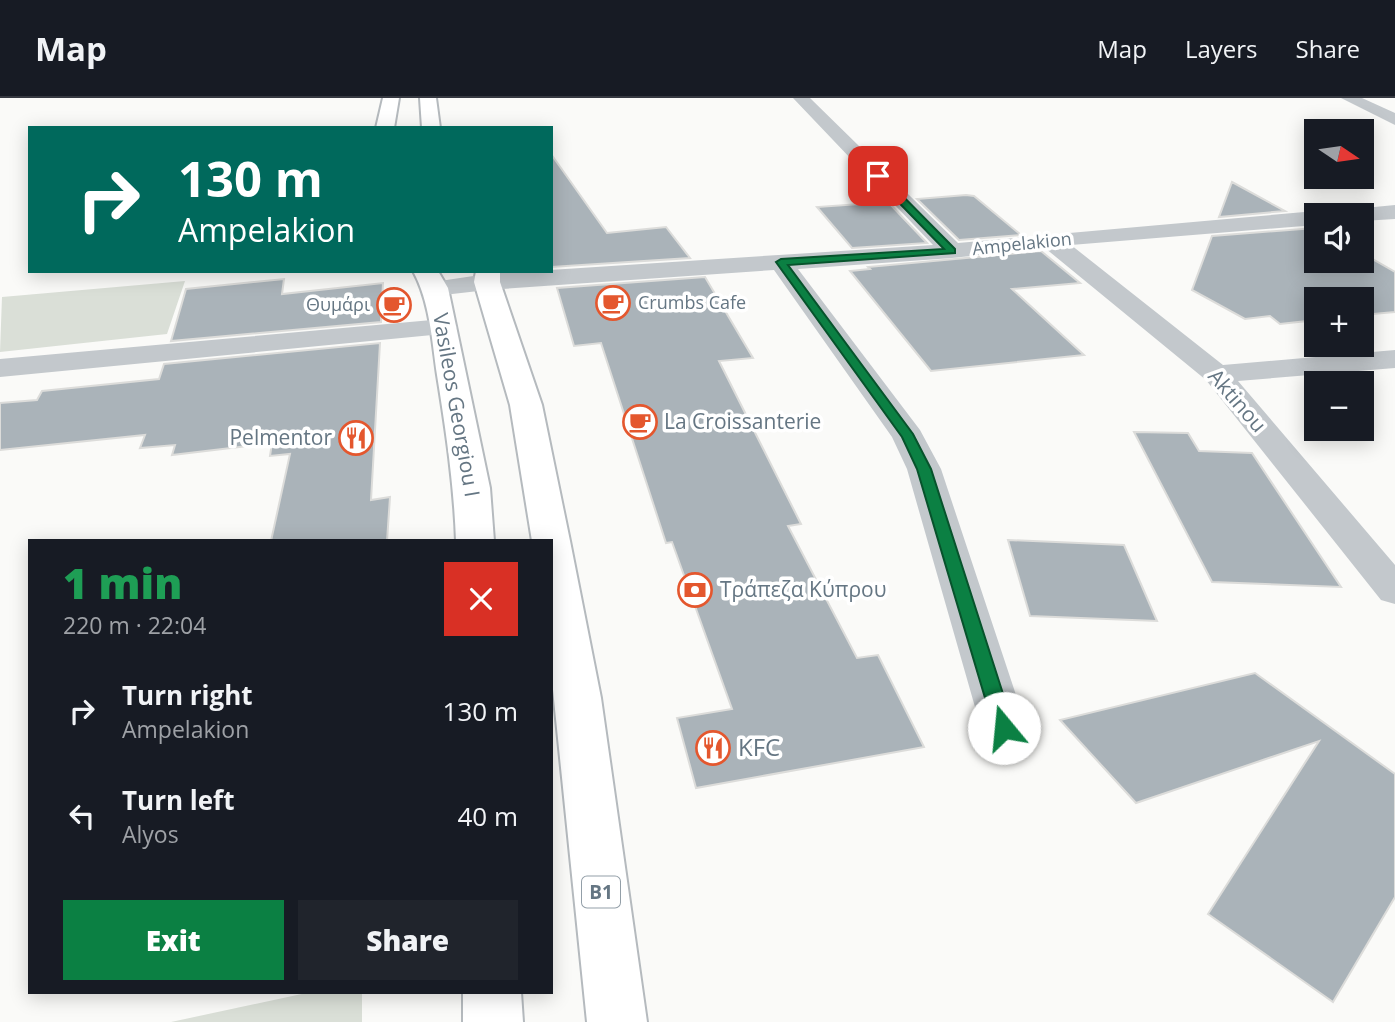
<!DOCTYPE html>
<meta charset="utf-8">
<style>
body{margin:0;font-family:"Open Sans",sans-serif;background:#20242c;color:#f1f3f6;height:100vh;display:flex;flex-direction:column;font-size:26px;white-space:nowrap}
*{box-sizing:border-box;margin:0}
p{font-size:23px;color:#9ea1a6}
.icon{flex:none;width:38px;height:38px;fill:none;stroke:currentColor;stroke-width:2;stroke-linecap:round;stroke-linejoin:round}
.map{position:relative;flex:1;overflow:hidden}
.panel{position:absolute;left:28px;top:441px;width:525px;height:455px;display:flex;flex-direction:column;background:#171b24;border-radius:0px;box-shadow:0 4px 18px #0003}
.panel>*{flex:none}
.top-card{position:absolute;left:28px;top:28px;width:525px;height:147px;border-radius:0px;box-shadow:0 4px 18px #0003;background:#00695c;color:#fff;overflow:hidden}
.needle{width:46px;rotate:103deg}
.tools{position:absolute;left:1304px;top:21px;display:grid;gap:14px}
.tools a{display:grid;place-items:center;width:70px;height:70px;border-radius:0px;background:#171b24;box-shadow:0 4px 18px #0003;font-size:35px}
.pin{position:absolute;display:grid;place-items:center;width:60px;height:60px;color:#fff;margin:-30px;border-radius:14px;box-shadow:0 4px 10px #0006}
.me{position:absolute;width:77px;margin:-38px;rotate:343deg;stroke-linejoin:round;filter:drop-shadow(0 0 5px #0008)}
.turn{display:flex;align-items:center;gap:24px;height:147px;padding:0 35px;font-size:32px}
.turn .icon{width:91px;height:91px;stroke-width:2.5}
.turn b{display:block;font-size:49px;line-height:60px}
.round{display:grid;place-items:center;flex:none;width:74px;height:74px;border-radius:0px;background:#20242c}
.headline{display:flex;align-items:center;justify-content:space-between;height:119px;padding:0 35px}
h1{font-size:42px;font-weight:800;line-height:52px;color:#1e9e55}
.action{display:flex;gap:14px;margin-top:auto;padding:14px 35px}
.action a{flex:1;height:80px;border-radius:0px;background:#0b8043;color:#fff;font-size:28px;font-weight:800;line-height:80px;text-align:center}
.action a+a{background:#20242c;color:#f1f3f6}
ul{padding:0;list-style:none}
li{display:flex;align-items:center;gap:21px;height:105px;padding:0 35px}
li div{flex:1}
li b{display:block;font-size:26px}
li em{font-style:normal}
header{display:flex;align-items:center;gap:42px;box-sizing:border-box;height:98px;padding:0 35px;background:#171b24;border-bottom:2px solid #363941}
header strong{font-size:33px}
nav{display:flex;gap:38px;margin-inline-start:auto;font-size:24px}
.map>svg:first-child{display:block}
.green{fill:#dadfd7}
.building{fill:#aab3b9;stroke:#dcdcda;stroke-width:2}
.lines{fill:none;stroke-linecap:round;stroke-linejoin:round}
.major-casing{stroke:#b5babe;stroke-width:4}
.minor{fill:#c3c8cc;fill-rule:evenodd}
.major{fill:#fff;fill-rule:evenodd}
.route{fill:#0b8043;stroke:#07532c;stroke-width:2}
.labels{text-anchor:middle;stroke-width:7;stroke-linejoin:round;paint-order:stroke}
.far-street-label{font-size:18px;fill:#657683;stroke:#fff}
.far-poi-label{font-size:18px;fill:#657683;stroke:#fff;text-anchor:start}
.shield{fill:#fff;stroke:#939fa8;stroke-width:2}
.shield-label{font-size:19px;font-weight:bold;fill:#657683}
.street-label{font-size:21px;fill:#657683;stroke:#fff}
.poi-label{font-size:21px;fill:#657683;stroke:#fff;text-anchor:start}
.near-poi-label{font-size:24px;fill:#657683;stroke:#fff;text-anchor:start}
</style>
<header>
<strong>Map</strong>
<nav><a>Map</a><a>Layers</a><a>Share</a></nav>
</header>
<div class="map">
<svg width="1395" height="924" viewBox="0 0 1395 924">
<rect width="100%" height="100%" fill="#fafaf8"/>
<path class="green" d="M185,183L167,236L0,254L2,199Z
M311,894H362V924H171Z"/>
<path class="building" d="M551,56L607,135L666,129L690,160L551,169Z
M1232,84L1285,113L1219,119Z
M966,97L974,98L1021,137L959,142L917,101Z
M888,104L927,145L852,150L817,109Z
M1315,130L1316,163H1362V155L1395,174V214L1362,217V201H1316V222L1280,226L1270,218L1245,221L1192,192L1212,138Z
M1041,153L1080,185L1012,191L1084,257L931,273L850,173L870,171L868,169Z
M705,179L753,260L719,263L801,426L788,428L857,560L878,557L924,649L696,690L677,620L732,611L672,444L666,445L601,245L574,248L557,190Z
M284,181L282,196L383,185L381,224L171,243L186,191Z
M380,245L371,402L390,399L387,443H271L290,356L270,358L272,345L172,357L175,347L140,350L145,337L0,352V305L37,302L42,293L159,281L164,266Z
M1134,334L1188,335L1199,353L1252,355L1341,489L1212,484Z
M1008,442L1124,447L1157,523L1030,518Z
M1255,575L1395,676V799L1333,904L1208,816L1319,643L1136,705L1060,622Z"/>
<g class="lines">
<g class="major-casing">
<path id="major" d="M383,0H399L394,30H376Z
M420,0H436L440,30H422Z
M413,173H438L448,190L490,390L494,443H456C454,387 446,333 437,277C432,243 430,204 413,173Z
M476,173H500V184L542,307L570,443L601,600L647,924H587L551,572V443H532L510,307L474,184Z
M463,894H521L523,924H463Z"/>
</g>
<path class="minor" d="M793,0H810L958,145L1316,113L1324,115L1325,117H1316V127L1071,147L1223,267L1395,252V270L1238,283L1395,467V506L1381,502L1206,282L1045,150L952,160L798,171L920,332L941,371L1027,630L1020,642L1004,648L988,642L981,630L907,371L892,339L774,172L487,192L435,198L426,195L422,190L426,185L487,176L933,147Z
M1341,0H1362L1395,15V27Z
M1395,107V121L1362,123V117H1341L1344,112Z
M443,221L453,223L457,229L453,235L0,279V261Z"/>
<use href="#major" class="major"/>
</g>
<path class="route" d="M875,76H881L955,151V155L788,167L913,336L931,371L1014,630L1011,635L1004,637L997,635L994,630L917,371L902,339L776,164L781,161L944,151L875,80Z"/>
<defs>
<g id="cafe-ring" transform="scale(1.75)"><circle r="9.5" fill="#fff" stroke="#e4572e" stroke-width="1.5"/><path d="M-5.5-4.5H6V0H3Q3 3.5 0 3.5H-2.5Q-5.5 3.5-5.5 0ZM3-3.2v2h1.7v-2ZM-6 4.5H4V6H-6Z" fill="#e4572e"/></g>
<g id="restaurant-ring" transform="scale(1.75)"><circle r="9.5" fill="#fff" stroke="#e4572e" stroke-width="1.5"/><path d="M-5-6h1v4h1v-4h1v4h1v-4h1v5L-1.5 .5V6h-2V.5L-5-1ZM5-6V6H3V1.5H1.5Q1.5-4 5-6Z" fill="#e4572e"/></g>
<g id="bank-ring" transform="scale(1.75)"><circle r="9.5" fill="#fff" stroke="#e4572e" stroke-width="1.5"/><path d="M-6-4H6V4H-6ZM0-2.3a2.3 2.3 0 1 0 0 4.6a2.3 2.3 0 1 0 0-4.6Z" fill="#e4572e"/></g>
</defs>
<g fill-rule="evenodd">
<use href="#cafe-ring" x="613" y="205"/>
<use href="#cafe-ring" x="394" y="207"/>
<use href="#cafe-ring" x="640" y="324"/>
<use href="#restaurant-ring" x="356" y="340"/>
<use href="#bank-ring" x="695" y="492"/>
<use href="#restaurant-ring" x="713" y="650"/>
</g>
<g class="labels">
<g class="far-street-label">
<text transform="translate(1022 146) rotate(-6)" y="6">Ampelakion</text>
</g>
<g class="far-poi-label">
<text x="638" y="211">Crumbs Cafe</text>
<text x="370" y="213" text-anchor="end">Θυμάρι</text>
</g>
<rect class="shield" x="582" y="778.5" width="38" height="31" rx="5"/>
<g class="shield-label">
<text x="601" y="801">B1</text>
</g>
<g class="street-label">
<text transform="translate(1237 303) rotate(49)" y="7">Aktinou</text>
<text transform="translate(456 307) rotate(80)" y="7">Vasileos Georgiou I</text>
</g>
<g class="poi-label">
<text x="664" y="331">La Croissanterie</text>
<text x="332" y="347" text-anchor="end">Pelmentor</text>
<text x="720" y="499">Τράπεζα Κύπρου</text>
</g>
<g class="near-poi-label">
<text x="738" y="658">KFC</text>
</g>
</g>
</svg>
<div class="tools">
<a><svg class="needle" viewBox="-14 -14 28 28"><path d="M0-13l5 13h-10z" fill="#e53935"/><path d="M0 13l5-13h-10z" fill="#9ea1a6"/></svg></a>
<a><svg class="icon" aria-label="sound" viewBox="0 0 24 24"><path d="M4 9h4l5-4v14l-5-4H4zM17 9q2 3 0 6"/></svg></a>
<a>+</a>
<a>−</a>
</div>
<div class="pin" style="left:878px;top:78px;background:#d93025"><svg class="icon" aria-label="arrive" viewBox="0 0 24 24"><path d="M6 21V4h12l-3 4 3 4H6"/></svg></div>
<svg class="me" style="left:1004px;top:630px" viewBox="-20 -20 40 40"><circle r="19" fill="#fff"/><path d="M0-13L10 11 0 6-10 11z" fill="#0b8043"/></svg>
<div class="top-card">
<div class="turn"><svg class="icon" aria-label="right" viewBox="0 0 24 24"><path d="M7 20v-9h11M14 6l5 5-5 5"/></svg><div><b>130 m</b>Ampelakion</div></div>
</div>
<section class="panel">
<div class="headline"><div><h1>1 min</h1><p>220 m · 22:04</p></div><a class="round" style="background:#d93025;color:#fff"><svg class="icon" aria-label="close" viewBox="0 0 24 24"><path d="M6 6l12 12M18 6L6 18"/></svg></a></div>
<ul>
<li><svg class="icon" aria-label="right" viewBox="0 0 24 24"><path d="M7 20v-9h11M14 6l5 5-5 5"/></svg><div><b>Turn right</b><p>Ampelakion</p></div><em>130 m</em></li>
<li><svg class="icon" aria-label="left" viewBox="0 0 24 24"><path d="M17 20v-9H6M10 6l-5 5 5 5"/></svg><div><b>Turn left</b><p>Alyos</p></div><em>40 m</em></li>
</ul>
<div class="action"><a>Exit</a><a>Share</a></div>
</section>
</div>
